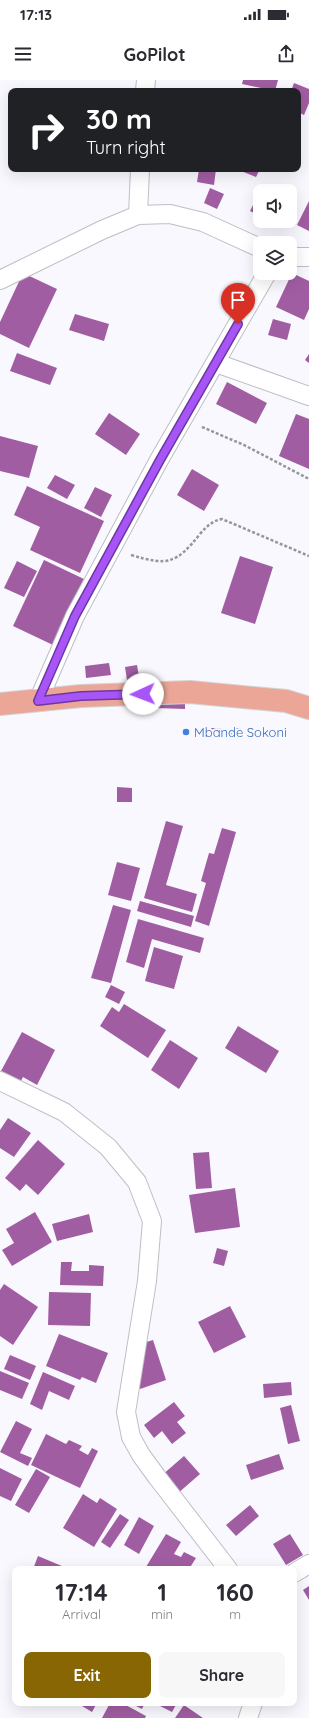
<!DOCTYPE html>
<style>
body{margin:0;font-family:Quicksand,sans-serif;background:#f7f7f7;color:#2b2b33;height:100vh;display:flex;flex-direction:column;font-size:15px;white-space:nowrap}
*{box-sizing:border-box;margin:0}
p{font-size:13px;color:#7c7c81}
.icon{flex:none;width:22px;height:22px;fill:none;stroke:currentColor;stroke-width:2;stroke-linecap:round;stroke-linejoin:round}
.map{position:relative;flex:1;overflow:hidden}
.panel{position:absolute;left:12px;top:1486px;width:285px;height:140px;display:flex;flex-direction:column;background:#fff;border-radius:8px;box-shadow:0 4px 16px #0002}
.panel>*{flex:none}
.guide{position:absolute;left:8px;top:8px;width:293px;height:84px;border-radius:8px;box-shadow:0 4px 16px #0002;background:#202124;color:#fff;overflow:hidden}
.fabs{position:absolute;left:253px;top:104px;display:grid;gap:8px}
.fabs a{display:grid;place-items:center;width:44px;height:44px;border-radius:8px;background:#fff;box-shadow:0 4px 16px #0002;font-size:20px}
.pin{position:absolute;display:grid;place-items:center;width:34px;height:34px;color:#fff;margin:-41px -17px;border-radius:50% 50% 50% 0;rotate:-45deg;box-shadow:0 0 4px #0007}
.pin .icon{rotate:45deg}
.me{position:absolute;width:44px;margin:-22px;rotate:268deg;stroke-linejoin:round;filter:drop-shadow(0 0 3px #0008)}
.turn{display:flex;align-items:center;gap:14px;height:84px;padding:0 12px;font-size:18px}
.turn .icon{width:52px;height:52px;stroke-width:2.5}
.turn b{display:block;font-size:28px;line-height:34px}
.eta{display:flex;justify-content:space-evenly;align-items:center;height:68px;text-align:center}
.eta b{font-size:24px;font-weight:700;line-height:28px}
.button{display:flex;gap:8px;margin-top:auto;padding:8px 12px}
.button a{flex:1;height:46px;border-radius:8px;background:#896604;color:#fff;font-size:16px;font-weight:700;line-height:46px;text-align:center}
.button a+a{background:#f7f7f7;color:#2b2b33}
.status{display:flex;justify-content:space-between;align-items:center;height:28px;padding:0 20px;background:#fff;direction:ltr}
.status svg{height:11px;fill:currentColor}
header{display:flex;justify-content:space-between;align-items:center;height:52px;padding:0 12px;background:#fff;font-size:18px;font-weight:700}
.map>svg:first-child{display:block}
.building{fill:#a15da2}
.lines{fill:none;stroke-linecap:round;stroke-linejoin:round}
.street-casing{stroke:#bebec6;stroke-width:20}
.primary-casing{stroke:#d3d3d4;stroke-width:24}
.path{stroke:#95959a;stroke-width:2.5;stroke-dasharray:3 2;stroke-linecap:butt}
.street{stroke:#fff;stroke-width:18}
.primary{stroke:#eba698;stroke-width:22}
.route-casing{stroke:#6d37a1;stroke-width:10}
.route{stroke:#a855f7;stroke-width:7}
.shop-dot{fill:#3f7fe0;stroke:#f8f8fe;stroke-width:1.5}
.labels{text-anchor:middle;stroke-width:4;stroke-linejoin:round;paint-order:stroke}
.shop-label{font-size:13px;fill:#366cbe;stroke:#f8f8fe;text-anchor:start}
</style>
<div class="status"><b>17:13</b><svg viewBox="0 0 49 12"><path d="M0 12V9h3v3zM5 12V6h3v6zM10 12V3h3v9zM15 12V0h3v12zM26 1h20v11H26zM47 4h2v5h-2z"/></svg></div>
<header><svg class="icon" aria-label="menu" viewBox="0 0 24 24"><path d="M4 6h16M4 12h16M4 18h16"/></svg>GoPilot<svg class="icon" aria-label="share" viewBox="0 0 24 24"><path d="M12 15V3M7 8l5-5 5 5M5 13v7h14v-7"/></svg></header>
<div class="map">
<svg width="309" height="1638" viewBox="0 0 309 1638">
<rect width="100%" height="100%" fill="#f8f8fe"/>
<path class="building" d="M243,0H278L275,11L242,4Z
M294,3L309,9V23L304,35L298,32V11H291Z
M199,89H216L214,105L197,102Z
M236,89H260L256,97Z
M210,108L224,114L217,129L204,123Z
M258,115L260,116V136L250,131Z
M309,121V151L297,145Z
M23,193L57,209L29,268L0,254V242Z
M292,193L309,201V229L304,240L276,227Z
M75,234L109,244L104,261L69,250Z
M273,239L291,244L287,260L268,255Z
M17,273L57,288L50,305L10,291Z
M309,274V283L305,280Z
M227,302L267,323L256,344L216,324Z
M109,333L140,354L126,375L95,354Z
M296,334L309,339V389L279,376Z
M0,356L38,366L29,398L0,391Z
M192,389L219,405L204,431L177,415Z
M55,395L75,405L67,419L47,408Z
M27,406L104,441L80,493L30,470L40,447L14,435Z
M95,407L112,415L101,437L84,428Z
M240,476L273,487L255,544L221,533Z
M44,480L84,499L53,565L13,546Z
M17,481L37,491L24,517L4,508Z
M109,583L111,595L86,598L85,586Z
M137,585L139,597L127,600L125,587Z
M155,620H185V629L155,628Z
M211,648H221V653H211Z
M231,648H241L240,657H231Z
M117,707L132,708V722H117Z
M166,741L183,746L166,805L197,814L192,832L144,818Z
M222,748L236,752L209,846L195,841L206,803L201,801L209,773L214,774Z
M117,782L140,788L131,821L108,815Z
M140,821L194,836L191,847L137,831Z
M113,825L131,830L111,903L91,898Z
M138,839L204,858L200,873L152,859L144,888L126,882Z
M154,867L183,876L174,909L145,901Z
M111,905L125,912L119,924L105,917Z
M124,924L166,950L148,978L100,946L112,927L119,932Z
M238,946L279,971L266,993L225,968Z
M22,952L55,970L37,1005L23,997L21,1001L1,991Z
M170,960L198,978L179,1009L151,990Z
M8,1038L31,1053L14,1077L0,1068V1050Z
M38,1060L65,1084L38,1115L26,1104L20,1111L5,1098Z
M209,1072L212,1108L196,1109L193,1073Z
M235,1108L240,1147L195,1153L189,1115Z
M35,1132L52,1162L12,1186L2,1170L14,1163L6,1149Z
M89,1134L93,1152L57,1161L52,1144Z
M217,1168L228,1171L224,1186L213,1183Z
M61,1182H72L71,1191H89V1185L104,1186L103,1206L60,1205Z
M4,1204L38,1227L13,1265L0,1256V1210Z
M49,1212L91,1213L90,1246L48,1245Z
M230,1226L246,1257L214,1273L198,1242Z
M59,1254L108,1273L96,1303L82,1297L80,1300L46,1286Z
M153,1260L166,1300L140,1309L126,1268Z
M10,1275L36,1286L30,1300L4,1289Z
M0,1291L29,1303L22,1319L0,1310Z
M43,1292L75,1306L69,1320L49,1311L42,1330L30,1324Z
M291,1302L292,1315L264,1318L263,1304Z
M174,1322L185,1336L177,1342L186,1353L172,1364L162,1351L154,1358L144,1345Z
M291,1325L300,1361L288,1364L280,1328Z
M16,1341L32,1349L20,1373L32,1378L28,1386L0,1372Z
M46,1354L66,1364L69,1360L82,1366L79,1370L88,1375L92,1368L98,1371L80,1408L31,1385Z
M279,1374L284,1389L251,1400L246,1385Z
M184,1376L200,1394L177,1414L161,1396Z
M0,1388L22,1399L11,1421L0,1416Z
M36,1389L50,1397L29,1433L15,1425Z
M83,1414L97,1423L100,1418L117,1429L94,1467L63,1448Z
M250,1425L259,1436L236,1456L226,1445Z
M120,1434L129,1440L110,1468L101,1462Z
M139,1437L154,1446L139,1474L124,1465Z
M166,1454L181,1462L174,1474L181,1477L184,1472L196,1478L189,1489H150L146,1487Z
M290,1454L303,1475L286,1485L273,1464Z
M38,1476L69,1489H33Z
M309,1506V1520L303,1510Z
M77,1623H97L92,1632Z
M110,1623H122L146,1636L145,1638H102Z
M130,1623H145L142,1629Z
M154,1623H177L172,1632Z
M184,1625L203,1638H175Z"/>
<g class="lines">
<g class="street-casing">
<path id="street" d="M145,11L146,0
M138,135L140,89
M290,177H309
M0,200L102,150L138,135L170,134L203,142L260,168
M216,283L309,316
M38,621L75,536L159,380L267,193
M0,1001L64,1032L108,1067L137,1102L152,1141L147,1201L126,1332L131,1357L141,1375L157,1397L228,1489
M294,1493L309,1484
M248,1638L253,1623"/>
</g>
<g class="primary-casing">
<path id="primary" d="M0,624L81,616L190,612L286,621L309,628"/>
</g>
<path class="path" d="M202,347L244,365L309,399
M131,475C168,486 176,484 200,454C207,446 212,441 222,439L309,476"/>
<use href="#street" class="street"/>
<use href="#primary" class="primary"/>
</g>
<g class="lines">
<g class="route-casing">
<path id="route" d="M143,614L81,616L38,621L75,536L160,380L238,244"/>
</g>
<use href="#route" class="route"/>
</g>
<circle class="shop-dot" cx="186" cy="652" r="4"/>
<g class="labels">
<g class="shop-label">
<text x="194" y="657">Mbande Sokoni</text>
</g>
</g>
</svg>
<div class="fabs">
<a><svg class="icon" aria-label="sound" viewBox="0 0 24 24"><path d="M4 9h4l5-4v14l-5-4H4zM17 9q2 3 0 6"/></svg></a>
<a><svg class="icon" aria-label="layers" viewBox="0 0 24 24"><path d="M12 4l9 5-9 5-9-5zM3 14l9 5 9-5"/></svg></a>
</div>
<div class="pin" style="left:238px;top:244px;background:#d93025"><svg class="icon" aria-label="arrive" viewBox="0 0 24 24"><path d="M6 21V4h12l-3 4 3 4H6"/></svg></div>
<svg class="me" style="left:143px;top:614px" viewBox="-20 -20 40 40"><circle r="19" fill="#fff"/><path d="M0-13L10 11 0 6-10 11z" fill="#a855f7"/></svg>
<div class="guide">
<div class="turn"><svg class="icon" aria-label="right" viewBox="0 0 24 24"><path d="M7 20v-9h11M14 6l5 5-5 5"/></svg><div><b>30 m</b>Turn right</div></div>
</div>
<section class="panel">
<div class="eta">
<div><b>17:14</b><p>Arrival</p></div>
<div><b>1</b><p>min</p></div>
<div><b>160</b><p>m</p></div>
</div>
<div class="button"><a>Exit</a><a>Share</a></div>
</section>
</div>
